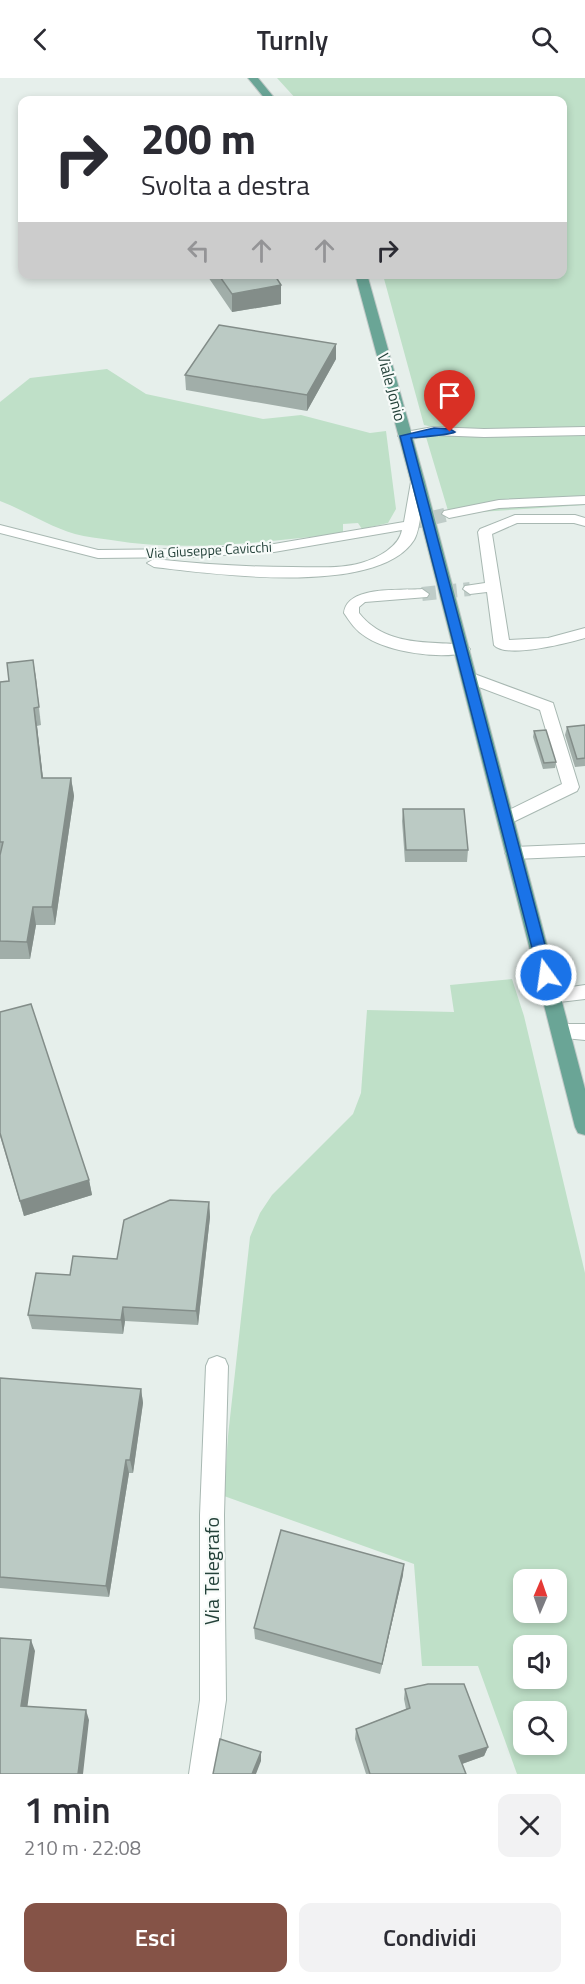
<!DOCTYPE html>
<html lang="it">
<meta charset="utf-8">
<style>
body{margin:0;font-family:"Titillium Web",sans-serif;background:#f2f2f3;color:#2b2b33;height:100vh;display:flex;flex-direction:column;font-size:22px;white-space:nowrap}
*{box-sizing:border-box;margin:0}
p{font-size:20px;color:#7c7c81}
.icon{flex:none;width:33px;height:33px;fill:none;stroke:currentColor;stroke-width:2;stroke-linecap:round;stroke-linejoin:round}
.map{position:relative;height:1696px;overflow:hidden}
.side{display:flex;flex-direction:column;background:#fff;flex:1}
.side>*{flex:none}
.hud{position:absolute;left:18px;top:18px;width:549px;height:183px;border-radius:12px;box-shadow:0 3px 9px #0003;background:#fff;color:#2b2b33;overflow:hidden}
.needle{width:39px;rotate:2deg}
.fabs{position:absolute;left:513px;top:1491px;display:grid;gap:12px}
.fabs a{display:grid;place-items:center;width:54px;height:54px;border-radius:12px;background:#fff;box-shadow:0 3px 9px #0003;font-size:30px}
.pin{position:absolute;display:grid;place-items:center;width:51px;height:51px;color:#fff;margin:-62px -26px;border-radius:50% 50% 50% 0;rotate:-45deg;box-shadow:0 0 6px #0007}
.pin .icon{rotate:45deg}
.me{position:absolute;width:66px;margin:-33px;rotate:346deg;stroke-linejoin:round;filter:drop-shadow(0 0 4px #0008)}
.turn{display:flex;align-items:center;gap:21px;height:126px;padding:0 24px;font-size:27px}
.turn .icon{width:78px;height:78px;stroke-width:2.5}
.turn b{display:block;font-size:42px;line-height:51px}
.lanes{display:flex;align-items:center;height:57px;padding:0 24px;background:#0003;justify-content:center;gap:30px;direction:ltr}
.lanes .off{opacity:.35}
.round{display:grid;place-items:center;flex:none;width:63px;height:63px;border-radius:12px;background:#f2f2f3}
.overview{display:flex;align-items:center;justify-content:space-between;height:102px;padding:0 24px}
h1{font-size:36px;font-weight:600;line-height:45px}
.button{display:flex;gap:12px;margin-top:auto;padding:12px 24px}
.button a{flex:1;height:69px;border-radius:12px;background:#855347;color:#fff;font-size:24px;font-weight:600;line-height:69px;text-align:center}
.button a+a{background:#f2f2f3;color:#2b2b33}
header{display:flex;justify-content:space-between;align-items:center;height:78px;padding:0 24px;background:#fff;font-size:27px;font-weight:600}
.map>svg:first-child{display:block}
.green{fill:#bfe0c8;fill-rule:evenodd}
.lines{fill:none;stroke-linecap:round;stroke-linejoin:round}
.minor-tunnel{stroke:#bfccc8;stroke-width:14;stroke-dasharray:14 7;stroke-linecap:butt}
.minor-casing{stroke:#a8b8b2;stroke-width:2}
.major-casing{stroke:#c2cac8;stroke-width:2}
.minor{fill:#fff;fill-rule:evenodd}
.major{fill:#6aa596;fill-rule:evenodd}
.wall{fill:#a1aea9}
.shaded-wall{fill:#838d89}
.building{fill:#bbcac4;stroke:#838d89;stroke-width:1.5}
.route{fill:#1a73e8;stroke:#114b97;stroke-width:1.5}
.labels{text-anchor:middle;stroke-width:4.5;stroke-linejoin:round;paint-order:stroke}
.far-street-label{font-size:14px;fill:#24423a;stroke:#f7fbf9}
.street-label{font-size:16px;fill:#24423a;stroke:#f7fbf9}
.near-street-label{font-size:20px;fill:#24423a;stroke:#f7fbf9}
</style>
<header><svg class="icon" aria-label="back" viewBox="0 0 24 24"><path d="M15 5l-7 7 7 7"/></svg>Turnly<svg class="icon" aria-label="search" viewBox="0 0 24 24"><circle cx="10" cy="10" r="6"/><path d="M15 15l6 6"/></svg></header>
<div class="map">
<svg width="585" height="1696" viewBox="0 0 585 1696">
<rect width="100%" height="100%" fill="#e6efeb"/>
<path class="green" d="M277,0H585V427L449,436L426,359L435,357L432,349L424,347L383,197L562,196V22H297Z
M107,291L146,316L263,341L301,337L370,355L386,353L396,431L388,445L362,451L358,445L343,446V456C265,463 189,475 111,462C99,460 86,459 75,456C48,448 26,433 0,423V324L30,300Z
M512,901L524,938L585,1195V1696H517L478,1588H422L414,1486L224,1418L228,1358L250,1159L260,1135L272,1117L353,1036L361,1015L367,932L454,934L450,907ZM524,1502H556V1534H524ZM524,1568H556V1600H524ZM524,1634H556V1666H524Z"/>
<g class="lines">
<path class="minor-tunnel" d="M411,445L449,436
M422,516L470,511"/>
<g class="minor-casing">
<path id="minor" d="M433,349L484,351L585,349V357L484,359L433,357L405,362L398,358L400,355Z
M418,400L425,404C422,419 421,451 414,462C378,519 213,496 154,489L147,485L154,481C200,486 246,489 292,489C315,489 340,491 361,485C378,480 399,469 402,452L274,474L189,479L98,480L0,455V447L98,472L189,471L274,466L404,444L411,404Z
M585,418V426L499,430L449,440L442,436L444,433L499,422Z
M515,437H575L585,440V448L574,445H517L492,456L509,562L548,560L585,550V560C568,565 506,581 494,567L487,514L470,516L463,511L465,508L485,505L478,454L480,451Z
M422,511L429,516L427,519L365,524L359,529V535C392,578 460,558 470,571L467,574C441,582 389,574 366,559C356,553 350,544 344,535C347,507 400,513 422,511Z
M469,594L553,625L579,709L577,713L511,745H499L497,741L499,737L562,706L540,632L463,603L461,599Z
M585,766V778L514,781L508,779L505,775L508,771L514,769Z
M585,907V921L551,925L544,923L542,918L544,913Z
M561,946H585V962L554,959L551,954L554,949Z
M217,1278L225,1281L228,1288L224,1437L226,1622L215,1696H189L200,1622V1437L206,1288L209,1281Z"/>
</g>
<g class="major-casing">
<path id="major" d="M248,0H258L276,22H266Z
M355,196H367L425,404L585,1011V1057L578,1055L575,1049L411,404Z"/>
</g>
<use href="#minor" class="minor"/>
<use href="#major" class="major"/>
</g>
<path class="wall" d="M206,196H274L281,226L232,234Z
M336,281L307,333L186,312L185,297Z
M33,582L41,647L37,648L43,700H71L74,718L55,847H36L30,881H0V604L9,603Z
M585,647V688L575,689L565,657L567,649Z
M534,653L556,684L555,690L543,691L533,659Z
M403,731L468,772L467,784H405L402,743Z
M0,934L89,1102L92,1117L24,1138L0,1058Z
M209,1124L210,1139L198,1247L125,1243L123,1256L32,1251L28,1237L70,1197L117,1181Z
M0,1300L141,1311L143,1325L133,1395H129L109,1519L0,1510Z
M403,1497L380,1596L255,1561L254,1550Z
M405,1611L488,1669L484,1678L462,1686L466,1696H366L355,1661L356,1651L406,1631L404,1621Z"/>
<path class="shaded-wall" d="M281,207V226L232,234V216Z
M336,266V281L307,333V317Z
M33,582L36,600L41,647L39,629Z
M34,630L37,648L45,718L42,700Z
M71,700L74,718L55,847L52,829Z
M33,829L36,847L30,881L27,864Z
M89,1102L92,1117L24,1138L20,1123Z
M209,1124L210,1139L198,1247L196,1233Z
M123,1229L125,1243L123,1256L121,1242Z
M141,1311L143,1325L133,1395L130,1382Z
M126,1382L129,1395L109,1519L106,1508Z
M404,1486L403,1497L380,1596L382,1586Z
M31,1562L35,1573L26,1639L21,1628Z
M86,1632L89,1642L83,1696H78Z
M488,1669L484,1678L456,1688L459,1678Z
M261,1674V1683L256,1696H252Z"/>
<path class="building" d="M218,196H274L281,207L232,216Z
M219,247L336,266L307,317L185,297Z
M33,582L39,629L34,630L42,700H71L52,829H33L27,864L0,863V777L3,764H0V604L9,603L7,585Z
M585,647V680L577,681L567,649Z
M546,652L556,684L544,685L534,653Z
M403,731H464L468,772H406Z
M31,926L89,1102L20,1123L0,1055V934Z
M170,1122L209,1124L196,1233L123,1229L121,1242L28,1237L36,1195L70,1197L73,1178L117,1181L124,1142Z
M0,1300L141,1311L130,1382H126L106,1508L0,1499Z
M281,1452L404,1486L382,1586L254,1550Z
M0,1560L31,1562L21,1628L86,1632L78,1696H0Z
M428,1606H464L488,1669L459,1678L466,1696H370L356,1651L410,1630L405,1611Z
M220,1661L261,1674L252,1696H213Z"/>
<path class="route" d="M434,350L450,351L455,354C450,357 421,359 411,360L553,897L546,903L539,897L400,358Z"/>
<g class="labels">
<g class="far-street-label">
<text transform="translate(209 472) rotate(-3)" y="5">Via Giuseppe Cavicchi</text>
</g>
<g class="street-label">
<text transform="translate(392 309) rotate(75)" y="6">Viale Jonio</text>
</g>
<g class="near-street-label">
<text transform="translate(212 1493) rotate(-90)" y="7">Via Telegrafo</text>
</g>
</g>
</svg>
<div class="fabs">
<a><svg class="needle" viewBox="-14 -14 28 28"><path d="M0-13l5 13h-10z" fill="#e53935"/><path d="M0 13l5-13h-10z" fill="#7c7c81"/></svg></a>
<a><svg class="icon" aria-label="sound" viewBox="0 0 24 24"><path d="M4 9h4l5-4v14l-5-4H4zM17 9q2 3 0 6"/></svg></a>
<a><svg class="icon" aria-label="search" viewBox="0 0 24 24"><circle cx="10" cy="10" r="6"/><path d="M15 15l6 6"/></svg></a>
</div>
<div class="pin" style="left:450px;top:354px;background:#d93025"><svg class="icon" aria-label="arrive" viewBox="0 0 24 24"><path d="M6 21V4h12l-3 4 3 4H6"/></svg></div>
<svg class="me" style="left:546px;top:897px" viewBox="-20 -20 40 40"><circle r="17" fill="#1a73e8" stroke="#fff" stroke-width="3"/><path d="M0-11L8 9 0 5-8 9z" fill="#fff"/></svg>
<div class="hud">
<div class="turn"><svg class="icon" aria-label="right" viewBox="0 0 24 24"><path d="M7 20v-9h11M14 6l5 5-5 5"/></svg><div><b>200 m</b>Svolta a destra</div></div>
<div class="lanes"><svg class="icon off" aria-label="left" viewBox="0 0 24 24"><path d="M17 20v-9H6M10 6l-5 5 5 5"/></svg><svg class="icon off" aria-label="ahead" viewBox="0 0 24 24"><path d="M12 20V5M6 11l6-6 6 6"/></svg><svg class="icon off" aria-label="ahead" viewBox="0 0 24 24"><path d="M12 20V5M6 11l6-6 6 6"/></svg><svg class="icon" aria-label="right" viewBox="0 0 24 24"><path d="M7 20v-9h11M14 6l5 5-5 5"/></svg></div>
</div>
</div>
<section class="side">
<div class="overview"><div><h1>1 min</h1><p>210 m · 22:08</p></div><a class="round"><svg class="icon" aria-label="close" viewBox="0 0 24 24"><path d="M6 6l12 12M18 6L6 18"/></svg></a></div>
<div class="button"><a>Esci</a><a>Condividi</a></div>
</section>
